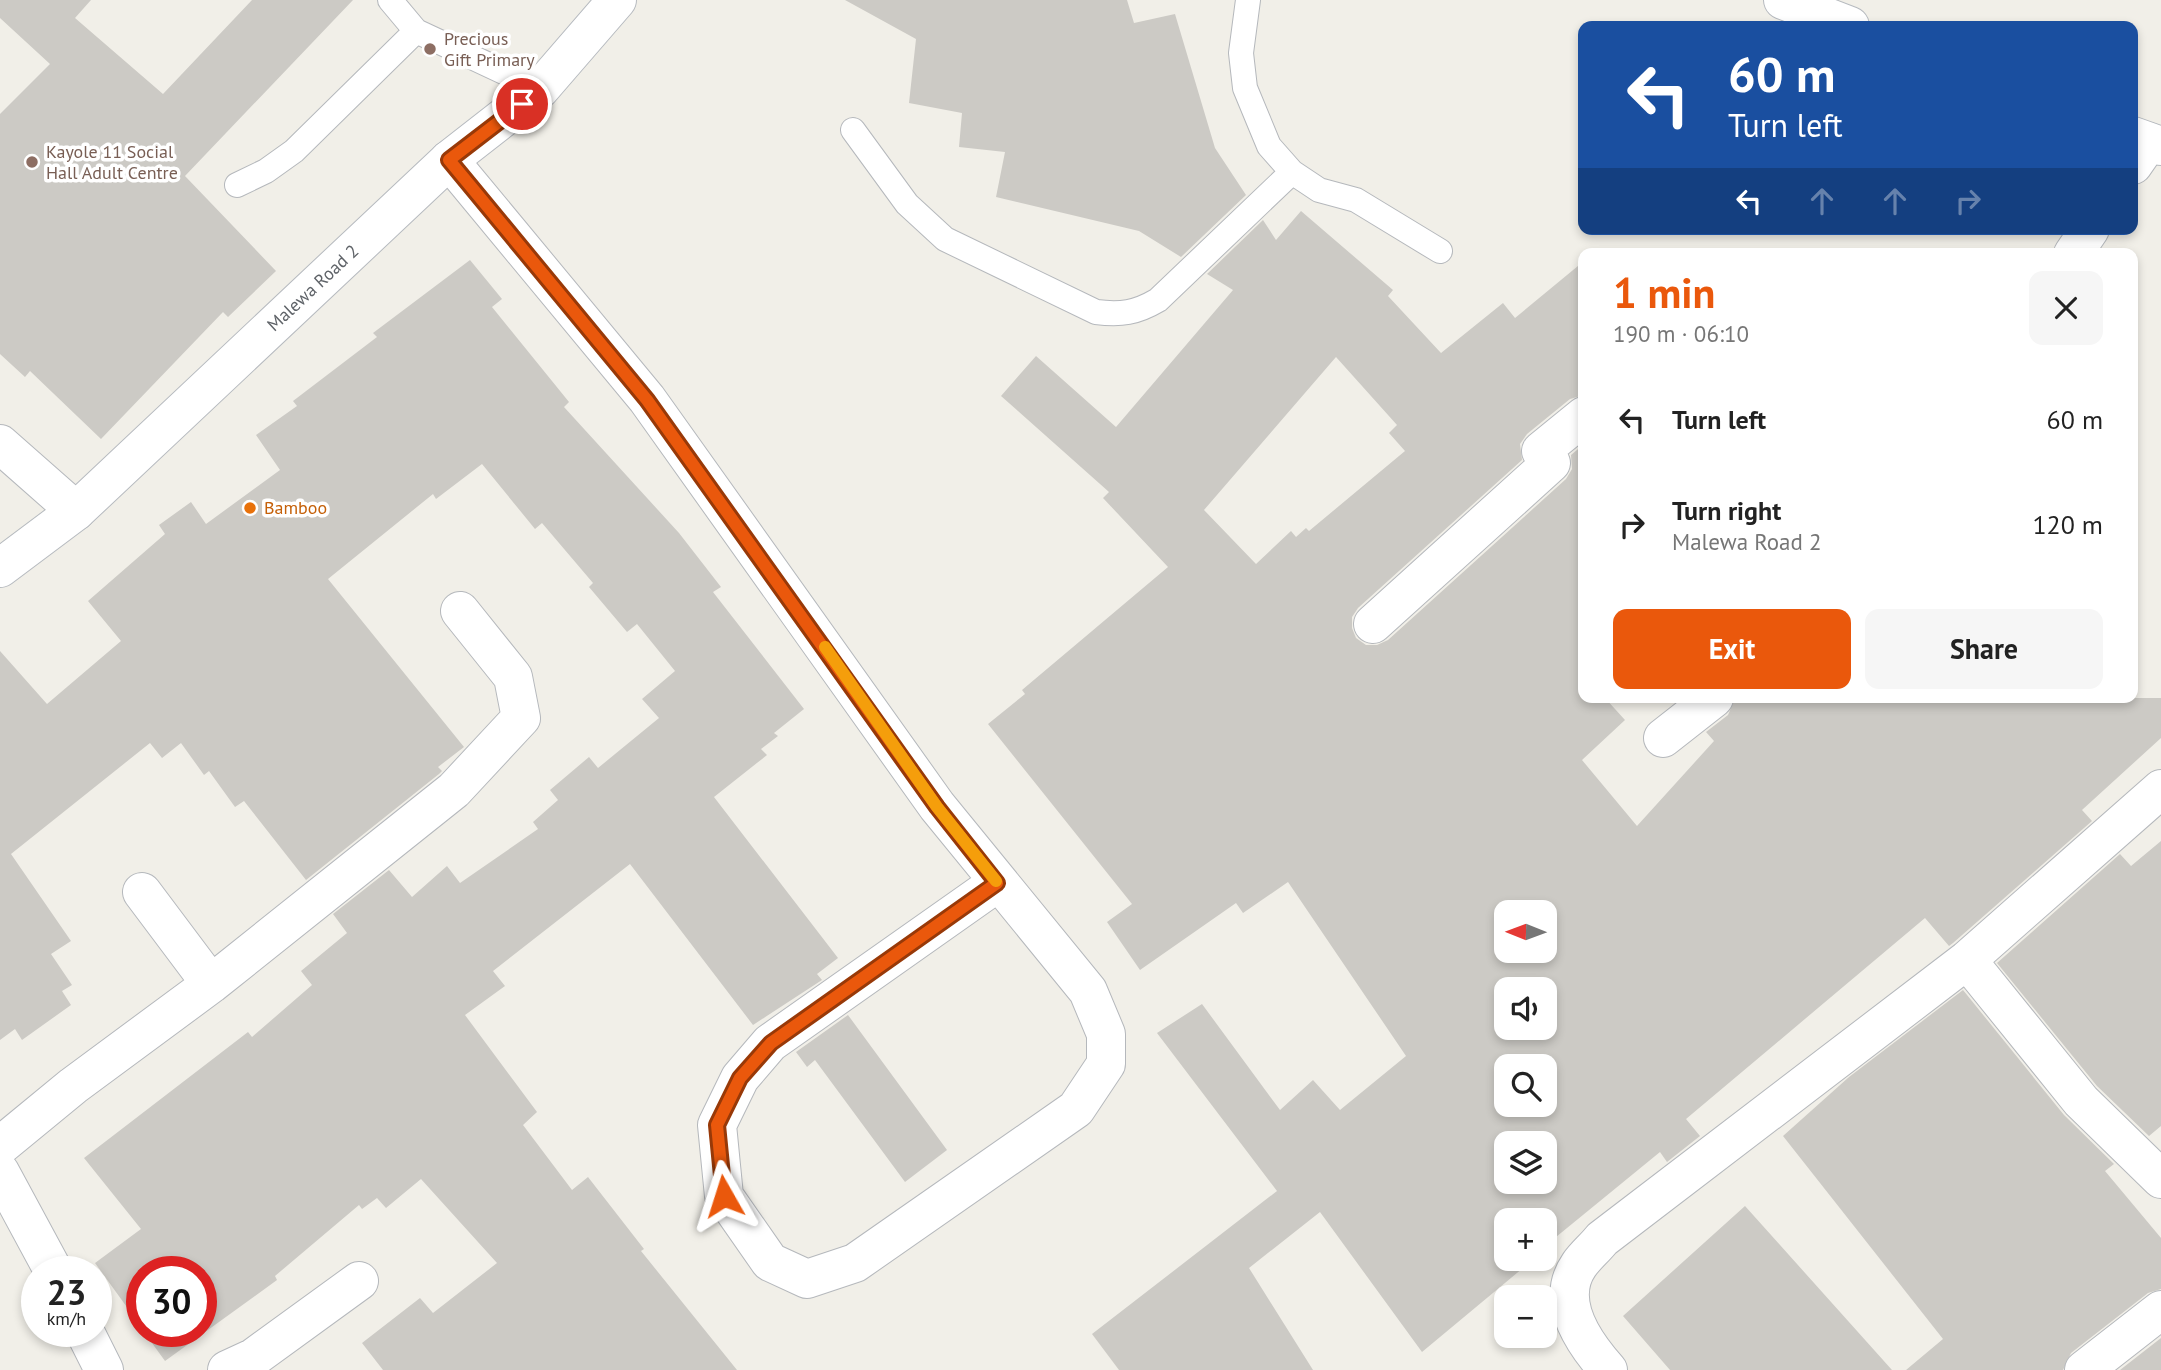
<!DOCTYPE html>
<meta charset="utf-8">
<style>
body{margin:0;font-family:"PT Sans",sans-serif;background:#f6f6f6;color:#222;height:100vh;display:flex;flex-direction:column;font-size:26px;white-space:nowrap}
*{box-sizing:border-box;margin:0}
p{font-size:23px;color:#767676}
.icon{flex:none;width:38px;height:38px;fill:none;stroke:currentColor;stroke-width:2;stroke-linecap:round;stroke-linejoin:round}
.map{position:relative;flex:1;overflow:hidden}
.drawer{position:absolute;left:1578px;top:248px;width:560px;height:455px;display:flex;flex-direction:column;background:#fff;border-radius:14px;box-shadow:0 4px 10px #0003}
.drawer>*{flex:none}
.guide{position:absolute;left:1578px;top:21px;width:560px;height:214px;border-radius:14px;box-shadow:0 4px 10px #0003;background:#1a4fa0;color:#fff;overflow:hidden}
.needle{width:46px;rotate:271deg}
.buttons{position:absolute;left:1494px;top:900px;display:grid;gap:14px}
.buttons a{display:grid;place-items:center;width:63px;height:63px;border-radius:14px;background:#fff;box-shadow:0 4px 10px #0003;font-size:35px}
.speed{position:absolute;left:21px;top:1256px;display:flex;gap:14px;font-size:35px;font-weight:700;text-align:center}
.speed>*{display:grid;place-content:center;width:91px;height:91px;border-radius:50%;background:#fff;box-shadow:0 4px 10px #0003;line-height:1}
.speed small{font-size:18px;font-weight:400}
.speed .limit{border:10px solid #d22;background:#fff;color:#111}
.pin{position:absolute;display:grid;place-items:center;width:60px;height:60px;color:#fff;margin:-30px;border:4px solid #fff;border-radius:50%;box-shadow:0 2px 7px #0007}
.me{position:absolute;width:77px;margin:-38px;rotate:354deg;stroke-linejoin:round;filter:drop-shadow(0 0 5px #0008)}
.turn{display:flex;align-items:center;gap:24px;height:147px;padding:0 35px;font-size:32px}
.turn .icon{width:91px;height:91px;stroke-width:2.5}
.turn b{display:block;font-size:49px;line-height:60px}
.lanes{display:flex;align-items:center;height:66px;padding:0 35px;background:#0003;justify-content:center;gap:35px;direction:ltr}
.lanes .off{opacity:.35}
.round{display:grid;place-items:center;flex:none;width:74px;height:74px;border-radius:14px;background:#f6f6f6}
.overview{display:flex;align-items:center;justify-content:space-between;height:119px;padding:0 35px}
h1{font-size:42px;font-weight:800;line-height:52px;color:#ea580c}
.button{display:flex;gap:14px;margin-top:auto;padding:14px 35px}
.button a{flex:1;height:80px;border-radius:14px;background:#ea580c;color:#fff;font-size:28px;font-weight:800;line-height:80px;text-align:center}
.button a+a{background:#f6f6f6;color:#222}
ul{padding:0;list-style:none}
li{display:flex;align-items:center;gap:21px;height:105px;padding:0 35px}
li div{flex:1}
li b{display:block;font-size:26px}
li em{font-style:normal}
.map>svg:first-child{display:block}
.building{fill:#cccac5;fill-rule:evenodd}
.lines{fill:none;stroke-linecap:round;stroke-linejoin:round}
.service-casing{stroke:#b5b8bc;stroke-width:26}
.minor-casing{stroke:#b5b8bc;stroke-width:40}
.secondary-casing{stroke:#b6babf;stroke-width:40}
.service{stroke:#fff;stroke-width:24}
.minor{stroke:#fff;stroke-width:38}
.secondary{stroke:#fff;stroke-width:38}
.route-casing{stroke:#983908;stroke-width:18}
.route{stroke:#ea580c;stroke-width:12}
.slow{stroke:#f59e0b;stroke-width:12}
.education-dot{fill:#8d6e63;stroke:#fff;stroke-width:2.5}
.food-dot{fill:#e8710a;stroke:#fff;stroke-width:2.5}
.labels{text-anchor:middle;stroke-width:7;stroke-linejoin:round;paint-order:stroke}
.education-label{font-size:18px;fill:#785e54;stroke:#fff;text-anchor:start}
.street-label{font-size:18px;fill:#5f6368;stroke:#fff}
.food-label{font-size:18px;fill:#c56008;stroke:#fff;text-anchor:start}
</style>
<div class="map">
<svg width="2161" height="1370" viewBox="0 0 2161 1370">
<rect width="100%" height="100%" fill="#f1efe8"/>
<path class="building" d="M0,0H91L75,18L163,94L252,0H353L185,176L276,271L228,317L223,312L101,439L30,371L25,377L0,354V114L50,64L0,18Z
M845,0H1127L1134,23L1175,14L1215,148L1246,195L1181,257L1139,231L996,197L1005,152L959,147L962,113L909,103L916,39Z
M1301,211L1393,290L1388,296L1441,353L1503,303L1515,318L1584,261V395L1570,399L1527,434L1520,444L1522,460L1358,608L1352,617V628L1356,638L1366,645H1377L1388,640L1566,479L1572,469L1571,455L1584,444V698H1605L1625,720L1582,760L1637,826L1714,741L1706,732L1728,715L1735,698H2161V738L2082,810L2092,821L1953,943L1949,946L1925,918L1686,1119L1700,1136L1667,1162L1660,1152L1545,1246V1220H1507V1258H1535L1422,1352L1320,1212L1249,1268L1313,1370H1119L1092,1334L1277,1191L1157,1033L1202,1004L1280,1110L1313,1080L1340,1110L1406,1056L1288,882L1243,913L1236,903L1140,970L1107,922L1132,904L988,724L1025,694L1022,690L1168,567L1103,498L1109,492L1001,396L1036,356L1116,427L1233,290L1207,274L1263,220L1276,240ZM1336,357L1397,425L1389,433L1405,451L1309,531L1306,528L1296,537L1291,531L1256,564L1204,510ZM1507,912H1545V950H1507ZM1507,989H1545V1027H1507ZM1507,1066H1545V1104H1507ZM1507,1143H1545V1181H1507Z
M470,260L502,299L492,307L569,402L564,407L679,533L721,587L713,592L804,709L774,733L778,736L761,749L767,755L714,797L838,958L817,974L822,980L753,1025L630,864L493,971L505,986L465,1015L537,1112L523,1125L572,1190L588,1177L644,1249L641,1251L737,1370H383L362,1343L420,1298L433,1313L497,1263L421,1179L386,1208L377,1198L362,1209L359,1205L275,1276L277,1280L165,1361L144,1332H201V1272H142V1328L95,1263L141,1229L84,1158L248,1032L252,1037L312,985L301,971L347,933L333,914L389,870L412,897L447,866L460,883L538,829L533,822L558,800L550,790L589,757L598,768L659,718L642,699L675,671L637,624L627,632L589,587L593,583L542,523L535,529L482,464L436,499L433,494L328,579L464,747L438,767L442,771L439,774L306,880L244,801L235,807L209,771L204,775L181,743L162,758L150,743L11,854L71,941L51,954L72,985L62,991L71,1005L22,1040L15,1029L0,1040V651L47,704L121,641L88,601L165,534L159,525L191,502L206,524L280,470L256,435L297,406L293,401L377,337L373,333Z
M2161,841V1126L2149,1136L2097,1086L1997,963L2120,854L2131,866Z
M1963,990L2064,1115L2114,1164L2105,1171L2161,1238V1289L2148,1293L2071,1353L2063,1370H1906L1943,1339L1783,1136L1849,1077Z
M848,1015L947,1150L905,1182L815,1060L807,1067L796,1052Z
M1745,1206L1892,1370H1670L1623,1316Z
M2161,1338V1370H2120Z"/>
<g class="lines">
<g class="service-casing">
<path id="service" d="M390,0L416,31L540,89
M1248,0L1241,53L1245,88L1269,146L1292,172L1319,190L1356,200L1440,251
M853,130L907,204L945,239L1096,312C1121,315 1136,313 1158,300L1292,172
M237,185L266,171L294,151L416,31"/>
</g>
<g class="minor-casing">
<path id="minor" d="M449,160L647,399L937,806L1088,991L1106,1034V1064L1076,1109L855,1263L807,1279L770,1262L724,1196L717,1125L740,1078L770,1043L997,883
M2133,165L2149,142
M2073,254L2090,229
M0,444L76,511
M1373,624L1551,463L1541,451L1584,416
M1663,738L1714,698
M142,892L211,984
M1967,960L2081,1101L2161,1179
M0,1146L73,1086L211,984L454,790L521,718L513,677L460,611
M0,1172L54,1272
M85,1332L104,1370
M227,1370L253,1358L359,1281
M1608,1370C1584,1343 1554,1301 1579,1265C1585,1256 1595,1248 1602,1239L1967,960L2161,789
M2084,1370L2161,1310"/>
</g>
<g class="secondary-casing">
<path id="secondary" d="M1783,0L1850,26
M2133,136L2161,146
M0,568L76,511L449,160L540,89L617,0"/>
</g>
<use href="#service" class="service"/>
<use href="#minor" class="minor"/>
<use href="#secondary" class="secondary"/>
</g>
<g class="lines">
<g class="route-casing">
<path id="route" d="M522,104L449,160L647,400L937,807L997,883L771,1043L740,1078L717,1125L724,1196"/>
</g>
<use href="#route" class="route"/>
<path class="slow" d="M825,647L937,807L996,881"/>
</g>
<g class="education-dot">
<circle cx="430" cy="49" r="7"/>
<circle cx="32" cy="162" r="7"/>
</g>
<circle class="food-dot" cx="250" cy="508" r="7"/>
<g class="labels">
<g class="education-label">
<text x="444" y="45">Precious<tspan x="444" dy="21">Gift Primary</tspan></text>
<text x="46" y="158">Kayole 11 Social<tspan x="46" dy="21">Hall Adult Centre</tspan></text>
</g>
<g class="street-label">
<text transform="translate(313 288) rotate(-43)" y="6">Malewa Road 2</text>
</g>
<g class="food-label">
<text x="264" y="514">Bamboo</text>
</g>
</g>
</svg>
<div class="buttons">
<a><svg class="needle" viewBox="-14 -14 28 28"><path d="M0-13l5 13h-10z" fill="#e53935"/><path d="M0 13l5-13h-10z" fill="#767676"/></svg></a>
<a><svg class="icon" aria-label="sound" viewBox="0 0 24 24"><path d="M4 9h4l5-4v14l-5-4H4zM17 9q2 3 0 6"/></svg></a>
<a><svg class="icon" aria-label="search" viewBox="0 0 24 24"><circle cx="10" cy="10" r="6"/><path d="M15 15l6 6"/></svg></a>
<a><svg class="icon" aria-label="layers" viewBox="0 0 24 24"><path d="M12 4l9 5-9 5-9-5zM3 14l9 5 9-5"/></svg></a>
<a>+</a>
<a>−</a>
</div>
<div class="speed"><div>23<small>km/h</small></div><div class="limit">30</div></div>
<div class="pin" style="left:522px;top:104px;background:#d93025"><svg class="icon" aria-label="arrive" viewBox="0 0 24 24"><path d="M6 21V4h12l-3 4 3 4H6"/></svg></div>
<svg class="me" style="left:724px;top:1196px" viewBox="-20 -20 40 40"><path d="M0-17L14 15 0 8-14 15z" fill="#ea580c" stroke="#fff" stroke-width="4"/></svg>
<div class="guide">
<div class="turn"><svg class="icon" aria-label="left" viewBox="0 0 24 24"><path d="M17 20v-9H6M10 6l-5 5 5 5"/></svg><div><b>60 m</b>Turn left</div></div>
<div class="lanes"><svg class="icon" aria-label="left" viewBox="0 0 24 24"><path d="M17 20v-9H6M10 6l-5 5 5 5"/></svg><svg class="icon off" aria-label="ahead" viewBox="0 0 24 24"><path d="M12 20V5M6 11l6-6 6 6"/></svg><svg class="icon off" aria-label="ahead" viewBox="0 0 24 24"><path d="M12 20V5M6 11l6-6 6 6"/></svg><svg class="icon off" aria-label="right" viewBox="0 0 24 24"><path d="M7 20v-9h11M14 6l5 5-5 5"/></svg></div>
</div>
<section class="drawer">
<div class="overview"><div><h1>1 min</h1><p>190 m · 06:10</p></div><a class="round"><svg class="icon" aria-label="close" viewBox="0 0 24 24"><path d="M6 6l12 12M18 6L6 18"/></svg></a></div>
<ul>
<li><svg class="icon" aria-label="left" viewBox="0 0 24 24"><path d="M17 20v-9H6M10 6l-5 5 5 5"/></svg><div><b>Turn left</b></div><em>60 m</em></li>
<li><svg class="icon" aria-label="right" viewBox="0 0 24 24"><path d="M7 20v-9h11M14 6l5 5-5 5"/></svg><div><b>Turn right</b><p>Malewa Road 2</p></div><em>120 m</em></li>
</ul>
<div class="button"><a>Exit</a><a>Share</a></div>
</section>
</div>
